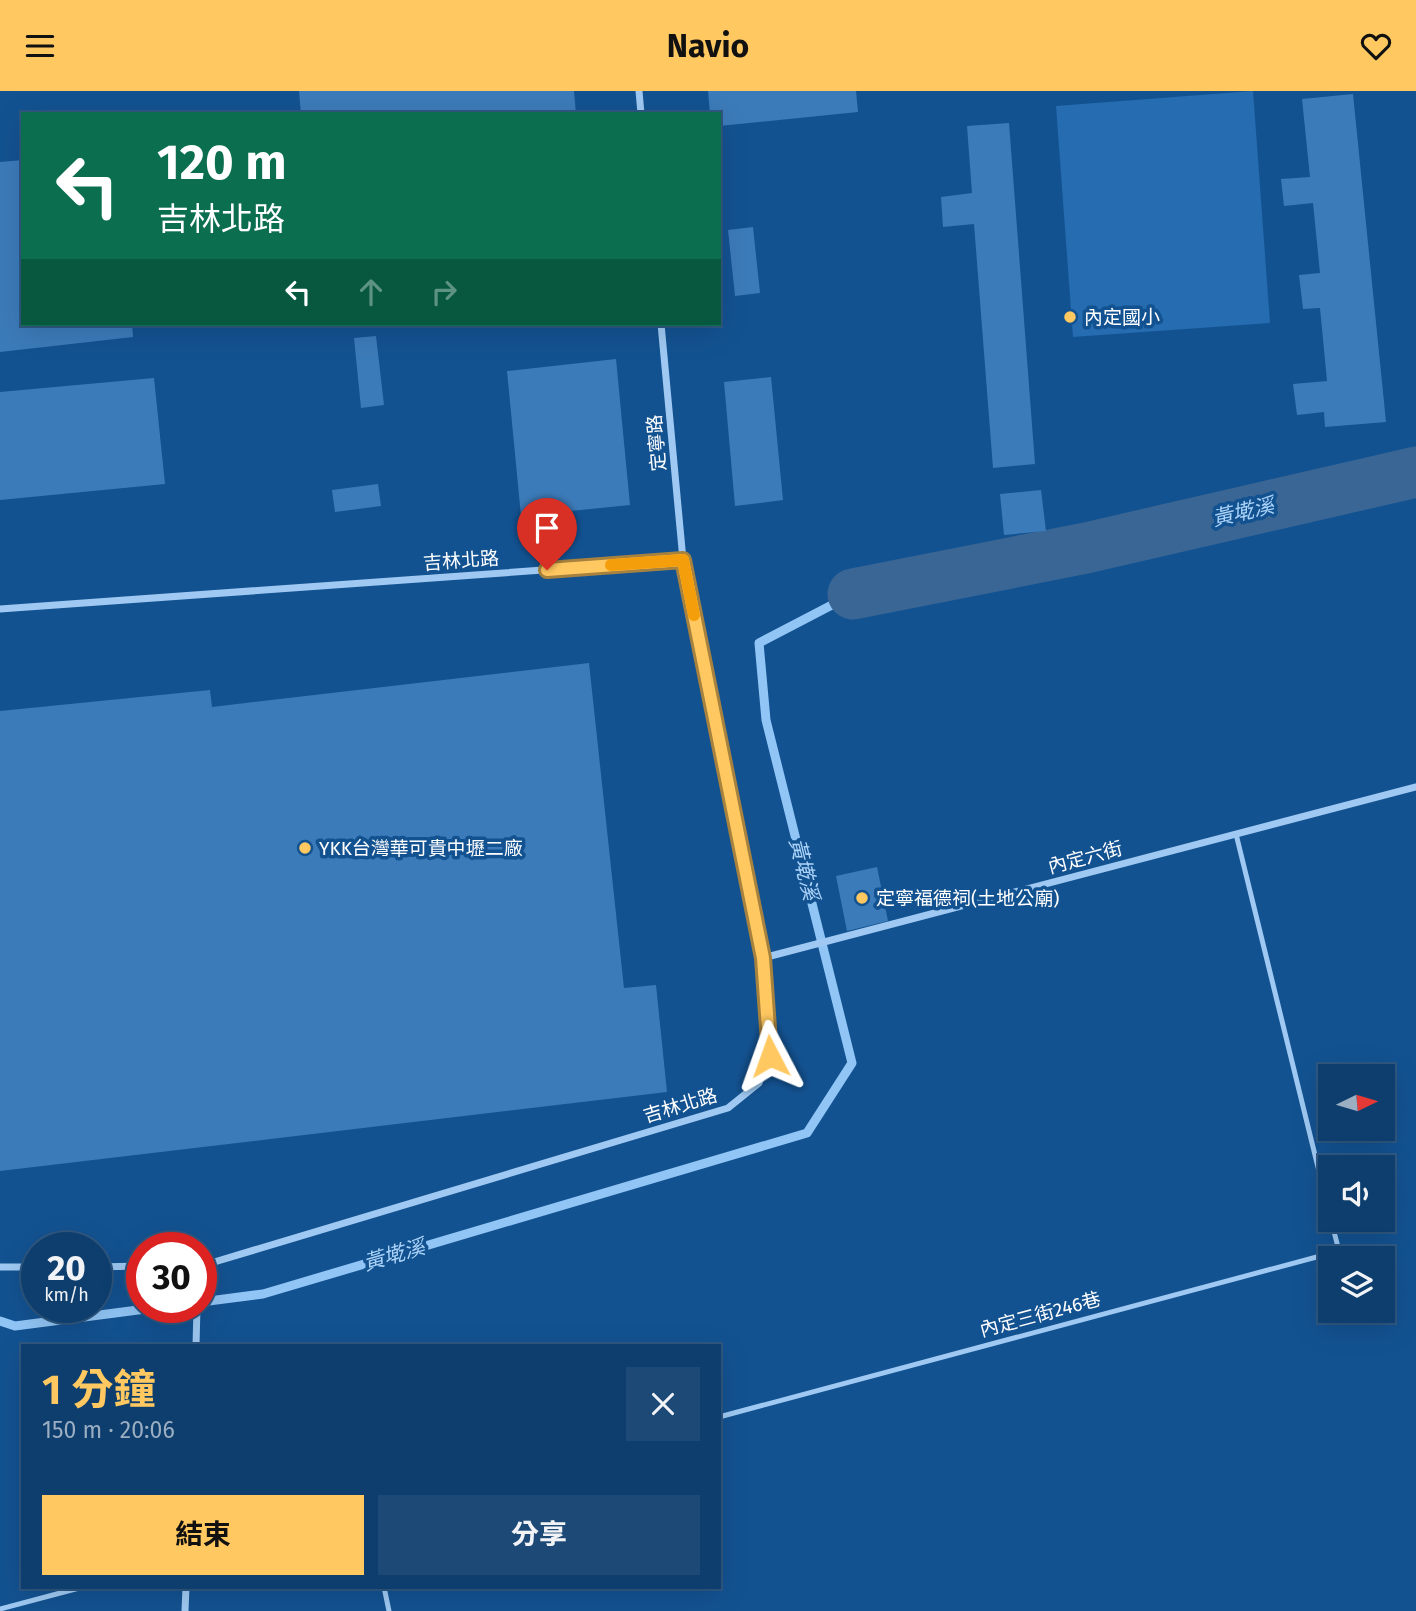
<!DOCTYPE html>
<html lang="zh-TW">
<meta charset="utf-8">
<style>
body{margin:0;font-family:"Fira Sans","Noto Sans TC",sans-serif;background:#1c4975;color:#f1f3f6;height:100vh;display:flex;flex-direction:column;font-size:26px;white-space:nowrap}
*{box-sizing:border-box;margin:0}
p{font-size:23px;color:#9baec2}
.icon{flex:none;width:38px;height:38px;fill:none;stroke:currentColor;stroke-width:2;stroke-linecap:round;stroke-linejoin:round}
.map{position:relative;flex:1;overflow:hidden}
.panel{position:absolute;left:21px;top:1253px;width:700px;height:245px;display:flex;flex-direction:column;background:#0e3e6d;border-radius:0px;box-shadow:0 7px 28px #0002,0 0 0 2px #2e5780}
.panel>*{flex:none}
.banner{position:absolute;left:21px;top:21px;width:700px;height:214px;border-radius:0px;box-shadow:0 7px 28px #0002,0 0 0 2px #2e5780;background:#0b6e4f;color:#fff;overflow:hidden}
.needle{width:46px;rotate:85deg}
.controls{position:absolute;left:1318px;top:973px;display:grid;gap:14px}
.controls a{display:grid;place-items:center;width:77px;height:77px;border-radius:0px;background:#0e3e6d;box-shadow:0 7px 28px #0002,0 0 0 2px #2e5780;font-size:35px}
.speed{position:absolute;left:21px;top:1141px;display:flex;gap:14px;font-size:35px;font-weight:700;text-align:center}
.speed>*{display:grid;place-content:center;width:91px;height:91px;border-radius:50%;background:#0e3e6d;box-shadow:0 7px 28px #0002,0 0 0 2px #2e5780;line-height:1}
.speed small{font-size:18px;font-weight:400}
.speed .limit{border:10px solid #d22;background:#fff;color:#111}
.pin{position:absolute;display:grid;place-items:center;width:60px;height:60px;color:#fff;margin:-72px -30px;border-radius:50% 50% 50% 0;rotate:-45deg;box-shadow:0 0 7px #0007}
.pin .icon{rotate:45deg}
.me{position:absolute;width:77px;margin:-38px;rotate:356deg;stroke-linejoin:round;filter:drop-shadow(0 0 5px #0008)}
.turn{display:flex;align-items:center;gap:24px;height:147px;padding:0 21px;font-size:32px}
.turn .icon{width:91px;height:91px;stroke-width:2.5}
.turn b{display:block;font-size:49px;line-height:60px}
.lanes{display:flex;align-items:center;height:66px;padding:0 21px;background:#0003;justify-content:center;gap:35px;direction:ltr}
.lanes .off{opacity:.35}
.round{display:grid;place-items:center;flex:none;width:74px;height:74px;border-radius:0px;background:#1c4975}
.summary{display:flex;align-items:center;justify-content:space-between;height:119px;padding:0 21px}
h1{font-size:42px;font-weight:700;line-height:52px;color:#ffc860}
.primary-button{display:flex;gap:14px;margin-top:auto;padding:14px 21px}
.primary-button a{flex:1;height:80px;border-radius:0px;background:#ffc860;color:#111;font-size:28px;font-weight:700;line-height:80px;text-align:center}
.primary-button a+a{background:#1c4975;color:#f1f3f6}
header{display:flex;justify-content:space-between;align-items:center;height:91px;padding:0 21px;background:#ffc860;color:#111;font-size:32px;font-weight:700}
.map>svg:first-child{display:block}
.green{fill:#256cb0}
.lines{fill:none;stroke-linecap:round;stroke-linejoin:round}
.stream{stroke:#91c5f5;stroke-width:9}
.river{stroke:#396694;stroke-width:51}
.building{fill:#3c7bb9}
.service{stroke:#9fc9f2;stroke-width:5}
.minor{stroke:#9fc9f2;stroke-width:7}
.route-casing{stroke:#a6823e;stroke-width:18}
.route{stroke:#ffc860;stroke-width:12}
.slow{stroke:#f59e0b;stroke-width:12}
.poi-dot{fill:#ffc860;stroke:#135291;stroke-width:2.5}
.labels{text-anchor:middle;stroke-width:7;stroke-linejoin:round;paint-order:stroke}
.poi-label{font-size:19px;fill:#fff;stroke:#135291;text-anchor:start}
.street-label{font-size:19px;fill:#fff;stroke:#135291}
.water-label{font-size:21px;font-style:italic;fill:#abd3f9;stroke:#135291}
</style>
<header><svg class="icon" aria-label="menu" viewBox="0 0 24 24"><path d="M4 6h16M4 12h16M4 18h16"/></svg>Navio<svg class="icon" aria-label="heart" viewBox="0 0 24 24"><path d="M12 20l-8-8c-3-5 5-10 8-4 3-6 11-1 8 4z"/></svg></header>
<div class="map">
<svg width="1416" height="1520" viewBox="0 0 1416 1520">
<rect width="100%" height="100%" fill="#135291"/>
<path class="green" d="M1253,0L1270,232L1073,246L1056,15Z"/>
<g class="lines">
<path class="stream" d="M201,1211L263,1203L807,1042L852,972L766,629L759,552L853,503
M0,1230L15,1235L161,1216"/>
<path class="river" d="M853,503L1086,457L1416,381"/>
</g>
<path class="building" d="M299,0H574L576,23H301Z
M708,0H856L858,21L719,35V23H710Z
M1353,3L1386,331L1325,336L1324,321L1297,324L1293,293L1327,290L1320,217L1303,218L1299,184L1320,182L1313,112L1284,115L1281,88L1310,86L1302,8Z
M1009,32L1035,373L993,377L974,133L943,136L941,106L972,102L967,35Z
M23,69V233H132L133,246L0,261V71Z
M753,136L760,202L735,205L728,139Z
M376,245L384,314L361,317L354,247Z
M616,268L630,414L521,425L507,280Z
M771,286L783,409L735,415L724,291Z
M154,287L165,393L0,409V301Z
M378,393L381,415L335,421L332,399Z
M1041,399L1046,440L1004,444L1000,403Z
M589,572L624,897L656,894L667,1001L0,1080V620L210,599L212,616Z
M877,776L888,830L847,840L836,785Z"/>
<g class="lines">
<path class="service" d="M1236,743L1330,1125
M719,1326L1339,1160L1331,1129
M384,1496L389,1520
M0,1518L83,1496"/>
<path class="minor" d="M639,0L641,23
M0,518L683,469
M763,867L1416,696
M201,1175L728,1017L759,992L770,965L763,867L683,469L661,233
M0,1176H37
M96,1176L142,1175
M196,1255L197,1216
M185,1520L186,1496"/>
</g>
<g class="lines">
<g class="route-casing">
<path id="route" d="M547,479L683,469L763,867L770,965"/>
</g>
<use href="#route" class="route"/>
<path class="slow" d="M611,474L683,469L694,524"/>
</g>
<g class="poi-dot">
<circle cx="1070" cy="226" r="7"/>
<circle cx="305" cy="757" r="7"/>
<circle cx="862" cy="807" r="7"/>
</g>
<g class="labels">
<g class="poi-label">
<text x="1084" y="233">內定國小</text>
<text x="319" y="764">YKK台灣華可貴中壢二廠</text>
<text x="876" y="814">定寧福德祠(土地公廟)</text>
</g>
<g class="street-label">
<text transform="translate(656 352) rotate(-95)" y="7">定寧路</text>
<text transform="translate(461 469) rotate(-4)" y="7">吉林北路</text>
<text transform="translate(1085 766) rotate(-15)" y="7">內定六街</text>
<text transform="translate(680 1014) rotate(-17)" y="7">吉林北路</text>
<text transform="translate(1040 1223) rotate(-15)" y="7">內定三街246巷</text>
</g>
<g class="water-label">
<text transform="translate(1243 421) rotate(-13)" y="7">黃墘溪</text>
<text transform="translate(804 778) rotate(76)" y="7">黃墘溪</text>
<text transform="translate(394 1164) rotate(-16)" y="7">黃墘溪</text>
</g>
</g>
</svg>
<div class="controls">
<a><svg class="needle" viewBox="-14 -14 28 28"><path d="M0-13l5 13h-10z" fill="#e53935"/><path d="M0 13l5-13h-10z" fill="#9baec2"/></svg></a>
<a><svg class="icon" aria-label="sound" viewBox="0 0 24 24"><path d="M4 9h4l5-4v14l-5-4H4zM17 9q2 3 0 6"/></svg></a>
<a><svg class="icon" aria-label="layers" viewBox="0 0 24 24"><path d="M12 4l9 5-9 5-9-5zM3 14l9 5 9-5"/></svg></a>
</div>
<div class="speed"><div>20<small>km/h</small></div><div class="limit">30</div></div>
<div class="pin" style="left:547px;top:479px;background:#d93025"><svg class="icon" aria-label="arrive" viewBox="0 0 24 24"><path d="M6 21V4h12l-3 4 3 4H6"/></svg></div>
<svg class="me" style="left:770px;top:965px" viewBox="-20 -20 40 40"><path d="M0-17L14 15 0 8-14 15z" fill="#ffc860" stroke="#fff" stroke-width="4"/></svg>
<div class="banner">
<div class="turn"><svg class="icon" aria-label="left" viewBox="0 0 24 24"><path d="M17 20v-9H6M10 6l-5 5 5 5"/></svg><div><b>120 m</b>吉林北路</div></div>
<div class="lanes"><svg class="icon" aria-label="left" viewBox="0 0 24 24"><path d="M17 20v-9H6M10 6l-5 5 5 5"/></svg><svg class="icon off" aria-label="ahead" viewBox="0 0 24 24"><path d="M12 20V5M6 11l6-6 6 6"/></svg><svg class="icon off" aria-label="right" viewBox="0 0 24 24"><path d="M7 20v-9h11M14 6l5 5-5 5"/></svg></div>
</div>
<section class="panel">
<div class="summary"><div><h1>1 分鐘</h1><p>150 m · 20:06</p></div><a class="round"><svg class="icon" aria-label="close" viewBox="0 0 24 24"><path d="M6 6l12 12M18 6L6 18"/></svg></a></div>
<div class="primary-button"><a>結束</a><a>分享</a></div>
</section>
</div>
